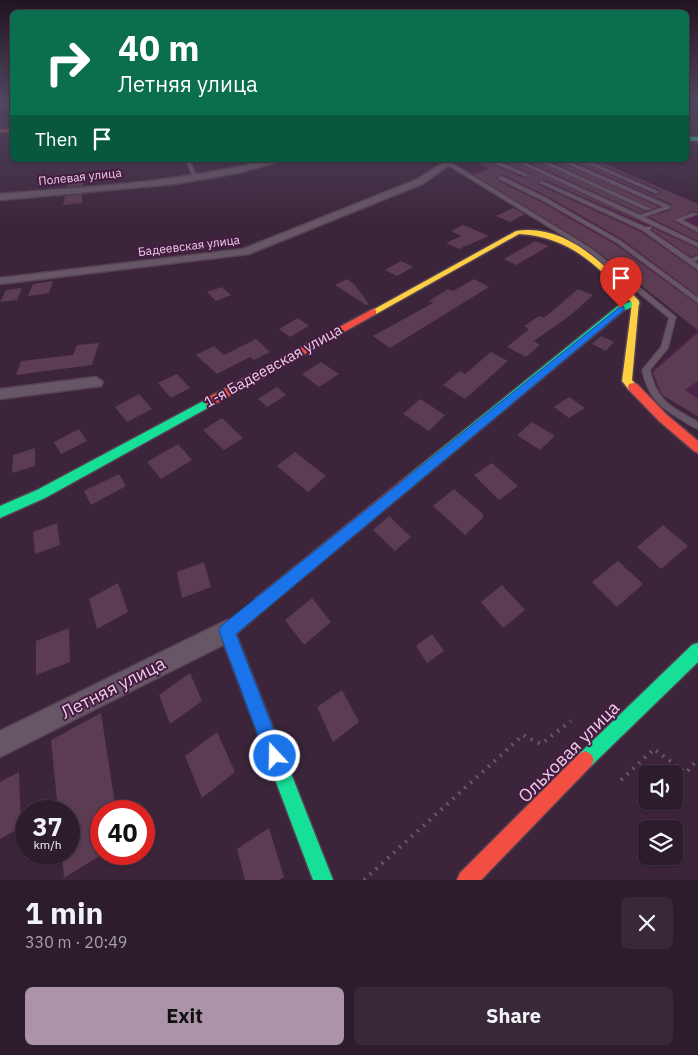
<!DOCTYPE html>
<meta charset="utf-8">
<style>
body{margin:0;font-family:"IBM Plex Sans",sans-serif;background:#392938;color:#f1f3f6;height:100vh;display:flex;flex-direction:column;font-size:19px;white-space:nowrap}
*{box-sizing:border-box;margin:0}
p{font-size:16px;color:#a7a1a9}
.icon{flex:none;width:28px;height:28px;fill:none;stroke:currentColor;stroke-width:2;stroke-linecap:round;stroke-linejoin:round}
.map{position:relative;height:880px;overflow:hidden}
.panel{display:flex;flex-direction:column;background:#2d1c2c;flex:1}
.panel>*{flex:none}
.top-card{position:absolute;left:10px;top:10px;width:679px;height:152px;border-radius:8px;box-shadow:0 1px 4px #0004,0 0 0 1px #483a48;background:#0b6e4f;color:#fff;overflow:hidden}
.controls{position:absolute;left:638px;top:765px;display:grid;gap:10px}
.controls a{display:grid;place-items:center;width:45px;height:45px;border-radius:8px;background:#2d1c2c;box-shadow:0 1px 4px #0004,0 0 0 1px #483a48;font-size:25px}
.speed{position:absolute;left:15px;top:800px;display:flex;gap:10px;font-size:25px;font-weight:700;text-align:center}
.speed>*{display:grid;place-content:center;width:65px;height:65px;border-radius:50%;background:#2d1c2c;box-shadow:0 1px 4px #0004,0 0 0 1px #483a48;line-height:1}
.speed small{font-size:12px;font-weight:400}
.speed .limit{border:8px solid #d22;background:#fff;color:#111}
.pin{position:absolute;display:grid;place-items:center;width:42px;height:42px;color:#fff;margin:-51px -21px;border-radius:50% 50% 50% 0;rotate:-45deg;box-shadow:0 0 5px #0007}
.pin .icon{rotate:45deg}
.me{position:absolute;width:55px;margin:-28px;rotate:339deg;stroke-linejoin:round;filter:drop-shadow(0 0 4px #0008)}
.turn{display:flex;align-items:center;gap:18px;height:105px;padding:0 25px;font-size:22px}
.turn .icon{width:65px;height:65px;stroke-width:2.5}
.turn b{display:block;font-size:35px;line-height:42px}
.then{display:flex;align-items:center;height:48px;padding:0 25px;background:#0003;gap:10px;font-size:19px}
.round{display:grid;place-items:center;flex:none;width:52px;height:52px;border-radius:8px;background:#392938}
.headline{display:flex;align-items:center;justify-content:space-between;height:85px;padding:0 25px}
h1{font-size:30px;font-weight:700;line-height:38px}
.cta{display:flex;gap:10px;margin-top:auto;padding:10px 25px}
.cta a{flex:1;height:58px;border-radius:8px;background:#ac93a9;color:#111;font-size:20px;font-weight:700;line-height:58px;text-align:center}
.cta a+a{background:#392938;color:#f1f3f6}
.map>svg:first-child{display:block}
.built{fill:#4f224b}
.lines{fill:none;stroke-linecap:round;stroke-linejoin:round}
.river{fill:#3f4daf;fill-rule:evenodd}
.building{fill:#5c3c52}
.lane-casing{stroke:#564153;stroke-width:2}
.street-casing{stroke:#564153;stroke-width:3}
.fast-casing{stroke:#564153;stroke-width:3}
.slow-casing{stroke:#564153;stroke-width:3}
.jam-casing{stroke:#564153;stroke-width:3}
.path-far1{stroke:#695867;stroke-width:1;stroke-dasharray:0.5 2;stroke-linecap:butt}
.path{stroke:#695867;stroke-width:4;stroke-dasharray:2 6;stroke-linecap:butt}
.lane{fill:#675665;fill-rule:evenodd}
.street{fill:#675665;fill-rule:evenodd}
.fast{fill:#16e098;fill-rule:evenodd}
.slow{fill:#ffcf43;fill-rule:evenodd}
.jam{fill:#f24e42;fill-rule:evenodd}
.route{fill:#1a73e8;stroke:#114b97}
.labels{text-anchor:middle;stroke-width:4;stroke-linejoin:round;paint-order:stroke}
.far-street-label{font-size:12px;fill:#e9cee5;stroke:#461b42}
.street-label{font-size:15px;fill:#e9cee5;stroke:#461b42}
.near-street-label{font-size:18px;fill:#e9cee5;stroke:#461b42}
</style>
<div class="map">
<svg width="698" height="880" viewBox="0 0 698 880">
<rect width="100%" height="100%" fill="#3c253a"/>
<path class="built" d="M468,160H611L614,161L617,168L698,203V417L656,391L650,372L697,331L641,284L590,246L468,173L485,168Z"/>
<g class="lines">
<path class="river" d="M0,103H12V109H0Z"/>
</g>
<path class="building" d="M473,160H492V165L524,178L531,176L530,173L499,160H512L647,225L543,179L538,182L539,185L641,232L698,272V296L622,239L547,196L504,175L497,177L498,181L541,202L616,245L698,305V330L593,248L474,175L490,169Z
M524,160H535L645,211L640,213Z
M548,160H557L659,207L653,209Z
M570,160H578L654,195L661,193L660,190L591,160H595L698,204V212L692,211L673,221L698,234V241L649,217L671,210V204Z
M83,177V186L67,187L68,178Z
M82,194V203L63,205L65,196Z
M513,208L525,214L510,222L496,216Z
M463,225L473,229L489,236L459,249L446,243L461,236L451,231Z
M653,228L698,249V254L691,257L652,230Z
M535,241L549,246L516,265L504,259Z
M401,261L413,267L397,276L385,270Z
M347,279L354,284L369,304L366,305L335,285Z
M474,279L489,287L390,348L373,336L433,303L429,301L448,289L453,291Z
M53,281L49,293L28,296L33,284Z
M222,287L231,295L216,301L207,292Z
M22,288L17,300L0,302L6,290Z
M578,289L593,295L572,314L534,341L540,345L526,357L507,347L529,329L524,326L539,316L544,318Z
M298,318L309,326L290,337L279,329Z
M698,333V381L685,390L698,399V416L662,395L653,372Z
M601,336L614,342L606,351L592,344Z
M256,339L270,352L254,360L250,357L217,374L196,355L214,346L224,355Z
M99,343L92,365L16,375L21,361L73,355L77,345Z
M491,352L508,361L465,399L443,385L460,371L465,374Z
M321,362L339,374L319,387L302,374Z
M177,374L190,388L171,398L158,383Z
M277,387L286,395L267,407L258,399Z
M139,394L152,409L127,422L115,407Z
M569,397L585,408L569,418L554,407Z
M420,399L445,415L429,431L403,414Z
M222,418L243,438L224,450L203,430Z
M532,422L555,436L540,450L517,435Z
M79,429L87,441L61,454L54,442Z
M178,444L192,460L161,479L147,462Z
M35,448V466L12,473L13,455Z
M295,452L326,476L308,492L277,466Z
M492,463L518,486L499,500L474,475Z
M119,474L126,486L91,505L84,491Z
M454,489L483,514V518L465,535L433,506Z
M389,516L411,537L395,551L373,530Z
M57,523L60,545L35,554L33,532Z
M663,525L688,546L661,569L637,547Z
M618,561L643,584L617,607L592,582Z
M204,562L211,587L182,598L177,572Z
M118,583L128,612L97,629L89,599Z
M502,585L525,610L503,628L481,602Z
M312,598L331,622L304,645L285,620Z
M69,628L70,662L36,675V641Z
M432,634L444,651L427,663L416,646Z
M190,673L202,701L170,724L159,695Z
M342,690L359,722L333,742L317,707Z
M101,713L116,811H101V855L64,878L62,854H69V811H58L51,740Z
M217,732L235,772L202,798L185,756Z
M19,772L21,827L0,839V782Z
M269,828L284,877L279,880H245L237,849Z"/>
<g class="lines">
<g class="lane-casing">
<path id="lane" d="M186,160H190L197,178L193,177Z
M514,160H519L640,215L664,207L559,160H565L670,206V208L644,217L698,243V247Z
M537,160H543L651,209L646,210Z
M580,160H586L659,192L655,193Z
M493,161H497L529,175L525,176L493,163Z
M446,162H450L592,249L675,316L676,317L668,348L650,370C657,402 672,407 698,422V429C692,427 686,423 680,419C658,406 648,396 642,370L661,347L669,318L588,251L446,164Z
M499,177H503L546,198L621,241L698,298V303L617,243L542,200L499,179Z
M542,181L645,227H651V229L649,230L691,259L698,256V260L694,261L698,265V270L642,230L540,183V182Z
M693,213L698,214L682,220L698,228V232L675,220Z"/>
</g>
<g class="street-casing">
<path id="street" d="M269,160H284L238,173L175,184L0,200V194C90,187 181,182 269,160Z
M441,160H449L452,163L422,184L249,254L0,284V278L243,249L416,180L443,163Z
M96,377L103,382L101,386L0,399V389Z
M227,620L235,623L238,631L235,639L0,757V731Z"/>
</g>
<g class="fast-casing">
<path id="fast" d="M686,137H698V141L686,140Z
M636,300L640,303L639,305L624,310L413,486L409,487L405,486L403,482L405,478L618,306Z
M209,398L214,402L213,405L45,498L0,518V506L37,490Z
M260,597L265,599L267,604L265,609L236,634L333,880H313L219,631L222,626Z
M698,643V662L591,766L585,769L579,766L576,760L579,754L692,645Z"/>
</g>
<g class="slow-casing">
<path id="slow" d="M516,231C567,223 607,267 639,301L632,380L638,387L637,390H629L622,381L632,303C599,267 571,237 519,234L376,314H370L369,312Z"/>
</g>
<g class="jam-casing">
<path id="jam" d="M12,129V131L0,132V130Z
M373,309L376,310V314L213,405L209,406L204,402L205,399Z
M633,383L637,384L667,415L698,441V453L694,451L659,421L629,390L628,387L629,384Z
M409,477L413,478L415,482L413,486L265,609L260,611L255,609L253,604L255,599L405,478Z
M585,751L591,754L594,760L591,766L481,880H457L460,873L579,754Z"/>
</g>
<path class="path-far1" d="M320,160H323
M639,160L698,185"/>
<path class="path" d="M621,780L654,749L686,773L698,759
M364,880L523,735L541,744L571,721"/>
<use href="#lane" class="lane"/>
<use href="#street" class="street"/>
<use href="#fast" class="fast"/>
<use href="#slow" class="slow"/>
<use href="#jam" class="jam"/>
</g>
<linearGradient id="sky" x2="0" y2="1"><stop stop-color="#211420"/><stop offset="0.45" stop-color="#504660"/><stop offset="1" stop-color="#504660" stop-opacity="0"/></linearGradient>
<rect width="698" height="224" fill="url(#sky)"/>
<path class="route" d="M621,306L624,307V310L236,634L284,756L281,762L275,765L268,762L219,631L221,626Z"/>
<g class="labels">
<g class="far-street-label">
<text transform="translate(80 177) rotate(-6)" y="4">Полевая улица</text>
<text transform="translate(189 246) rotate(-7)" y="4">Бадеевская улица</text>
</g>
<g class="street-label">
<text transform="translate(273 366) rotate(-29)" y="5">1-я Бадеевская улица</text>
</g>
<g class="near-street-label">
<text transform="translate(113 688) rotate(-27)" y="6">Летняя улица</text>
<text transform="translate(569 752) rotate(-45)" y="6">Ольховая улица</text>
</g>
</g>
</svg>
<div class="controls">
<a><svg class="icon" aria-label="sound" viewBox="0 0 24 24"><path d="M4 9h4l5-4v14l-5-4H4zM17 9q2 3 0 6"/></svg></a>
<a><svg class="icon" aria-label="layers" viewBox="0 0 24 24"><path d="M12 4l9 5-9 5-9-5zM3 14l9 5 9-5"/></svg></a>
</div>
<div class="speed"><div>37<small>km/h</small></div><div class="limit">40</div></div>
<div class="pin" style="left:621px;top:308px;background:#d93025"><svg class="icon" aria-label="arrive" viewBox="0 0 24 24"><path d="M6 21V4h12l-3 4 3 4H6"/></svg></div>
<svg class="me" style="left:275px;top:756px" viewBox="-20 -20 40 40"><circle r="17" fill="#1a73e8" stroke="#fff" stroke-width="3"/><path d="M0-11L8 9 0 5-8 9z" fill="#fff"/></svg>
<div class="top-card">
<div class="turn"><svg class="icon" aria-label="right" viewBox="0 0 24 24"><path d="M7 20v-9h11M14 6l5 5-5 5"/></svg><div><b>40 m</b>Летняя улица</div></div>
<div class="then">Then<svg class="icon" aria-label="arrive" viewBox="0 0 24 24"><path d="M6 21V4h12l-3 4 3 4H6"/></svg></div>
</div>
</div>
<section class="panel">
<div class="headline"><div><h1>1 min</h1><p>330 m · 20:49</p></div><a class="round"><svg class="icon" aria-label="close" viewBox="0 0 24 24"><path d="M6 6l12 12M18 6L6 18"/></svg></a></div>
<div class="cta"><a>Exit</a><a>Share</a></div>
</section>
